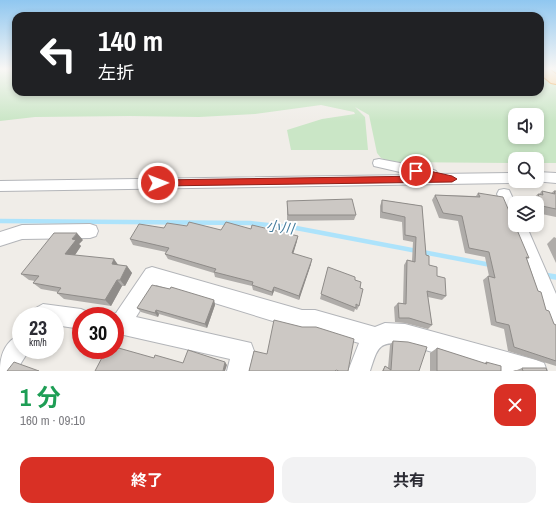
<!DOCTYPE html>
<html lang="ja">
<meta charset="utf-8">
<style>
body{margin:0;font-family:"Archivo Narrow","Noto Sans JP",sans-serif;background:#f2f2f3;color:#2b2b33;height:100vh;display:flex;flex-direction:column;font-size:15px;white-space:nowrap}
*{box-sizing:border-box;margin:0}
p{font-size:13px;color:#7c7c81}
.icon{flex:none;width:22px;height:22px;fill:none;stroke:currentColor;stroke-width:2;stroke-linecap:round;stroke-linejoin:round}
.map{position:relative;height:371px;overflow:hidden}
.sheet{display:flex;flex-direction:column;background:#fff;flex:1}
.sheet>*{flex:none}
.hud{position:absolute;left:12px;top:12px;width:532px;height:84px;border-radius:12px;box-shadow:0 2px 6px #0003;background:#202124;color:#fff;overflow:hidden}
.buttons{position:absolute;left:508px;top:108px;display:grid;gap:8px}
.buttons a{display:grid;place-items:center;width:36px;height:36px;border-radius:8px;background:#fff;box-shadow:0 2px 6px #0003;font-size:20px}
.speed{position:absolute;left:12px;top:307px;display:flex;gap:8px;font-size:20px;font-weight:700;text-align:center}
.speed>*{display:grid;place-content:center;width:52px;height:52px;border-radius:50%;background:#fff;box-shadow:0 2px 6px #0003;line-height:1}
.speed small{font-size:10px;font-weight:400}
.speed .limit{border:6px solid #d22;background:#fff;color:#111}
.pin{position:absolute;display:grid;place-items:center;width:34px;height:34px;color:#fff;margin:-17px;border:2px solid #fff;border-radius:50%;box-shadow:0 1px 4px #0007}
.me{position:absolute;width:44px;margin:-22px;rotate:89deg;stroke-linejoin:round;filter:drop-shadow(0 0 3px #0008)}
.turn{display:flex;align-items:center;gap:14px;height:84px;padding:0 20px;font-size:18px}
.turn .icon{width:52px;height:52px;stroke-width:2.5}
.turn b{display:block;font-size:28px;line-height:34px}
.round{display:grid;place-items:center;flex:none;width:42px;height:42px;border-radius:12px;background:#f2f2f3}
.headline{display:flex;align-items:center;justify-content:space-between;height:68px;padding:0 20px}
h1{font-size:24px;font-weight:700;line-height:30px;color:#1e9e55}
.button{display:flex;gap:8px;margin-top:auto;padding:8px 20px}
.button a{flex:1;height:46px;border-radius:12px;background:#d93025;color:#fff;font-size:16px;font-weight:700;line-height:46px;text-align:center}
.button a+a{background:#f2f2f3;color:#2b2b33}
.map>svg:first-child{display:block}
.green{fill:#cae6c6;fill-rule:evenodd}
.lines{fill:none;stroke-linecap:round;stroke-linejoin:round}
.stream-far1{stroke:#ade3fb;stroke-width:4.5}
.stream{stroke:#ade3fb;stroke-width:5.5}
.minor-casing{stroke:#b3b5b9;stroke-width:2}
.highway-casing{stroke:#ec870c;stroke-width:2}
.minor{fill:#fff;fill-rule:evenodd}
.highway{fill:#f8d297;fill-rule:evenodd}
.wall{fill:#afaca9}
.shaded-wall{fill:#8f8c89}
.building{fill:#ccc8c4;stroke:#8f8c89}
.route{fill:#d93025;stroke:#8d1f18}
.labels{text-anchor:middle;stroke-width:3.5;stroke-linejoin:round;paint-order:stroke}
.water-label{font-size:14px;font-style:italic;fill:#437b9c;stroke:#fff}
</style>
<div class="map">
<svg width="556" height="371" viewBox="0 0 556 371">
<rect width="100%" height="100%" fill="#f0ede8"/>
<path class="green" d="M0,69H16V92H540V69H556V163H537V159H515V163L391,162L381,158L377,153L369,115L355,107L365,117L368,150H291L287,130L322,119L355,114L354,112L321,105L255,114L199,117L130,116L35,117L0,121ZM515,115H537V137H515Z"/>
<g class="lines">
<path class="stream-far1" d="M0,221L250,223L296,228L491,265"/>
<path class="stream" d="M543,275L556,277"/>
<g class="minor-casing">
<path id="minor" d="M379,159L431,169L436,171L438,174L515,173V181H520L515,183L0,191V181L413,175L374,166L373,163L374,160Z
M537,172L556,173V183L534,181H537Z
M504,189L509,190L515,203V225H526L556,294V330L549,327L528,268L497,194L499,190Z
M90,224L96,226L98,231L96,236L90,238L22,239L0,246V232L22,225Z
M152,267L302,310H315L375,327L385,323L405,324L536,360L544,363L547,371H497L405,344C378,341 378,347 370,371H348L359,343L315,330H302L156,285L136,317L251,343L254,351L249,371H227L230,359L115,333V316H108L116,313L146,269Z
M43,304L81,309L88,312L90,316H81V329L55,325V316H31L34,309Z
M21,334V350H29L28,352L16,371H0C0,355 5,341 21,334Z"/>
</g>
<g class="highway-casing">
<path id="highway" d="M540,69H549L556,74V84L551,83L540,74Z"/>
</g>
<use href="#minor" class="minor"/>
<use href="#highway" class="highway"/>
</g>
<path class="wall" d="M542,191L551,193L554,191H556V217L537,213V203H532L531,200L538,194H539Z
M478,193L529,258L527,259L538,291L546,310L554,324L556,325V366L508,351L504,329L491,325L483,280L488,276H489L485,257L465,253L458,221L439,218L432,200L435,195L476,196Z
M382,200L422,206L426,255L429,265L437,276L446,296L442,300L428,297L432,325L428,329L405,323L395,322L394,307L398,303L403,304L404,265L407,260L412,261L413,242L403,240L402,222L380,218V206Z
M287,201L356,215L354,220L287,221Z
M187,226L221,230L297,241L293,253L311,264L299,300L274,291L272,296L253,290L252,286L215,277L214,273L168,259L165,254L166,252L133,245L130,239L164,228Z
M554,237L556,238V263L547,244Z
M83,240L79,244L81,246L75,255L119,265L127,266L132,273L125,286H122L111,306L64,299L57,293L58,292L41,289L33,283L35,281L29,280L21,274Z
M328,267L355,280L360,288L359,306L357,310L355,309L354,312L320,299Z
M214,300L215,305L207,328L159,314L158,317L141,312L137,308Z
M393,341L419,371H382L385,366L388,368L390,345Z
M437,348L484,364L486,362L501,371H430V353Z
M522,368L547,371H513L515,370H517Z"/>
<path class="shaded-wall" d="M77,233L83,240L79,244L81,246L71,261L65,254L72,239Z
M298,236L297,241L292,258V253Z
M114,259L119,266L112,264Z
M312,259L311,264L299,300V296Z
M127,266L132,273L125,286L120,280Z
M117,280L122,286L111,306L105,300Z
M274,287V291L272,296V292Z
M214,300L215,305L207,328L205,324Z
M156,310L159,314L158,317L155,313Z
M225,362L227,365L225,371H223Z"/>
<path class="building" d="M542,191L555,194L554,191H556V209L542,206L538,194L543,195Z
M478,193L503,197L529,258L526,257L538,291L541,292L546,310L549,311L554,324L556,325V361L514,347L509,325L496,322L488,276L495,278L489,252L469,248L462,216L443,213L435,195L480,197Z
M352,199L356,215H288L287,201Z
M382,200L422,206L426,255L429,256V265L437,267V276L445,278L446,296L427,291L432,325L409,318H399L398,303L406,304L407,260L415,262L416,237L405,235V217L382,212Z
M189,222L221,230L226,222L251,229L252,225L298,236L292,253L312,259L299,296L274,287L272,292L252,285L253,282L214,272L216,269L165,254L169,248L130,239L139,224L164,228L167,223L187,226Z
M54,233H77L72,239L76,240L65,254L114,259L112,264L127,266L120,280H117L105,300L57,293L61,288L33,283L39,276L21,274Z
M328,267L355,277V280L361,282L360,288L363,289L359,306L356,304V308L321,294Z
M152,285L170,289L171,287L214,300L205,324L156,310L155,313L137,308Z
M274,320L302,327H316L354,339L348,371H339L336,370L335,371H249L254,351L267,354Z
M393,341L408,342L427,347L419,371H383L385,366L391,370Z
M115,347L154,358L155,355L183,363L188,350L225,362L223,371H95L106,350H115Z
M437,348L487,364L486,362L501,366V371H437Z
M14,362L39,371H7Z
M522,368H546L547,371H523Z"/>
<linearGradient id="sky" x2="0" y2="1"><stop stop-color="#90c7f0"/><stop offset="0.57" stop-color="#f8f7f5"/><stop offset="1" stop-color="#f8f7f5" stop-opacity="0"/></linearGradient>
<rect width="556" height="121" fill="url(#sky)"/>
<path class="route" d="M416,168L452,176L457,179L452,182L158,186L154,183L158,180L426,176L413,173L412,171Z"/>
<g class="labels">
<g class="water-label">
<text transform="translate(280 227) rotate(7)" y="5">小川</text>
</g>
</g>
</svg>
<div class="buttons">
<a><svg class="icon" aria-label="sound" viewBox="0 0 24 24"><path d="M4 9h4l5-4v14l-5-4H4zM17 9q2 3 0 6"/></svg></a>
<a><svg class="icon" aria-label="search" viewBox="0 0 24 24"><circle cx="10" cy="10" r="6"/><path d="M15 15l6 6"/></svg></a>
<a><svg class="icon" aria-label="layers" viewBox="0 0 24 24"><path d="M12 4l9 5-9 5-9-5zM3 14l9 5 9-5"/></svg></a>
</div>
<div class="speed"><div>23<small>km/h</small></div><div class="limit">30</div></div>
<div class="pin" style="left:416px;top:171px;background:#d93025"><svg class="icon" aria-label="arrive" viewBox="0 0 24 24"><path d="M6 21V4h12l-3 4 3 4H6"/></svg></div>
<svg class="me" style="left:158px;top:183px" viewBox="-20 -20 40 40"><circle r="17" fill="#d93025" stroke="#fff" stroke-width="3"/><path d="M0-11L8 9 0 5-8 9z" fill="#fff"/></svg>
<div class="hud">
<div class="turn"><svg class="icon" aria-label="left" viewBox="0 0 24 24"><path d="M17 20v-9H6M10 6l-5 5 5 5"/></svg><div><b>140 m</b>左折</div></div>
</div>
</div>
<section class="sheet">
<div class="headline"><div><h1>1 分</h1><p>160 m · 09:10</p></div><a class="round" style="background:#d93025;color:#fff"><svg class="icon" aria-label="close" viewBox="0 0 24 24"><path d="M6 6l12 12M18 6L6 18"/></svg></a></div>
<div class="button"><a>終了</a><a>共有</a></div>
</section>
